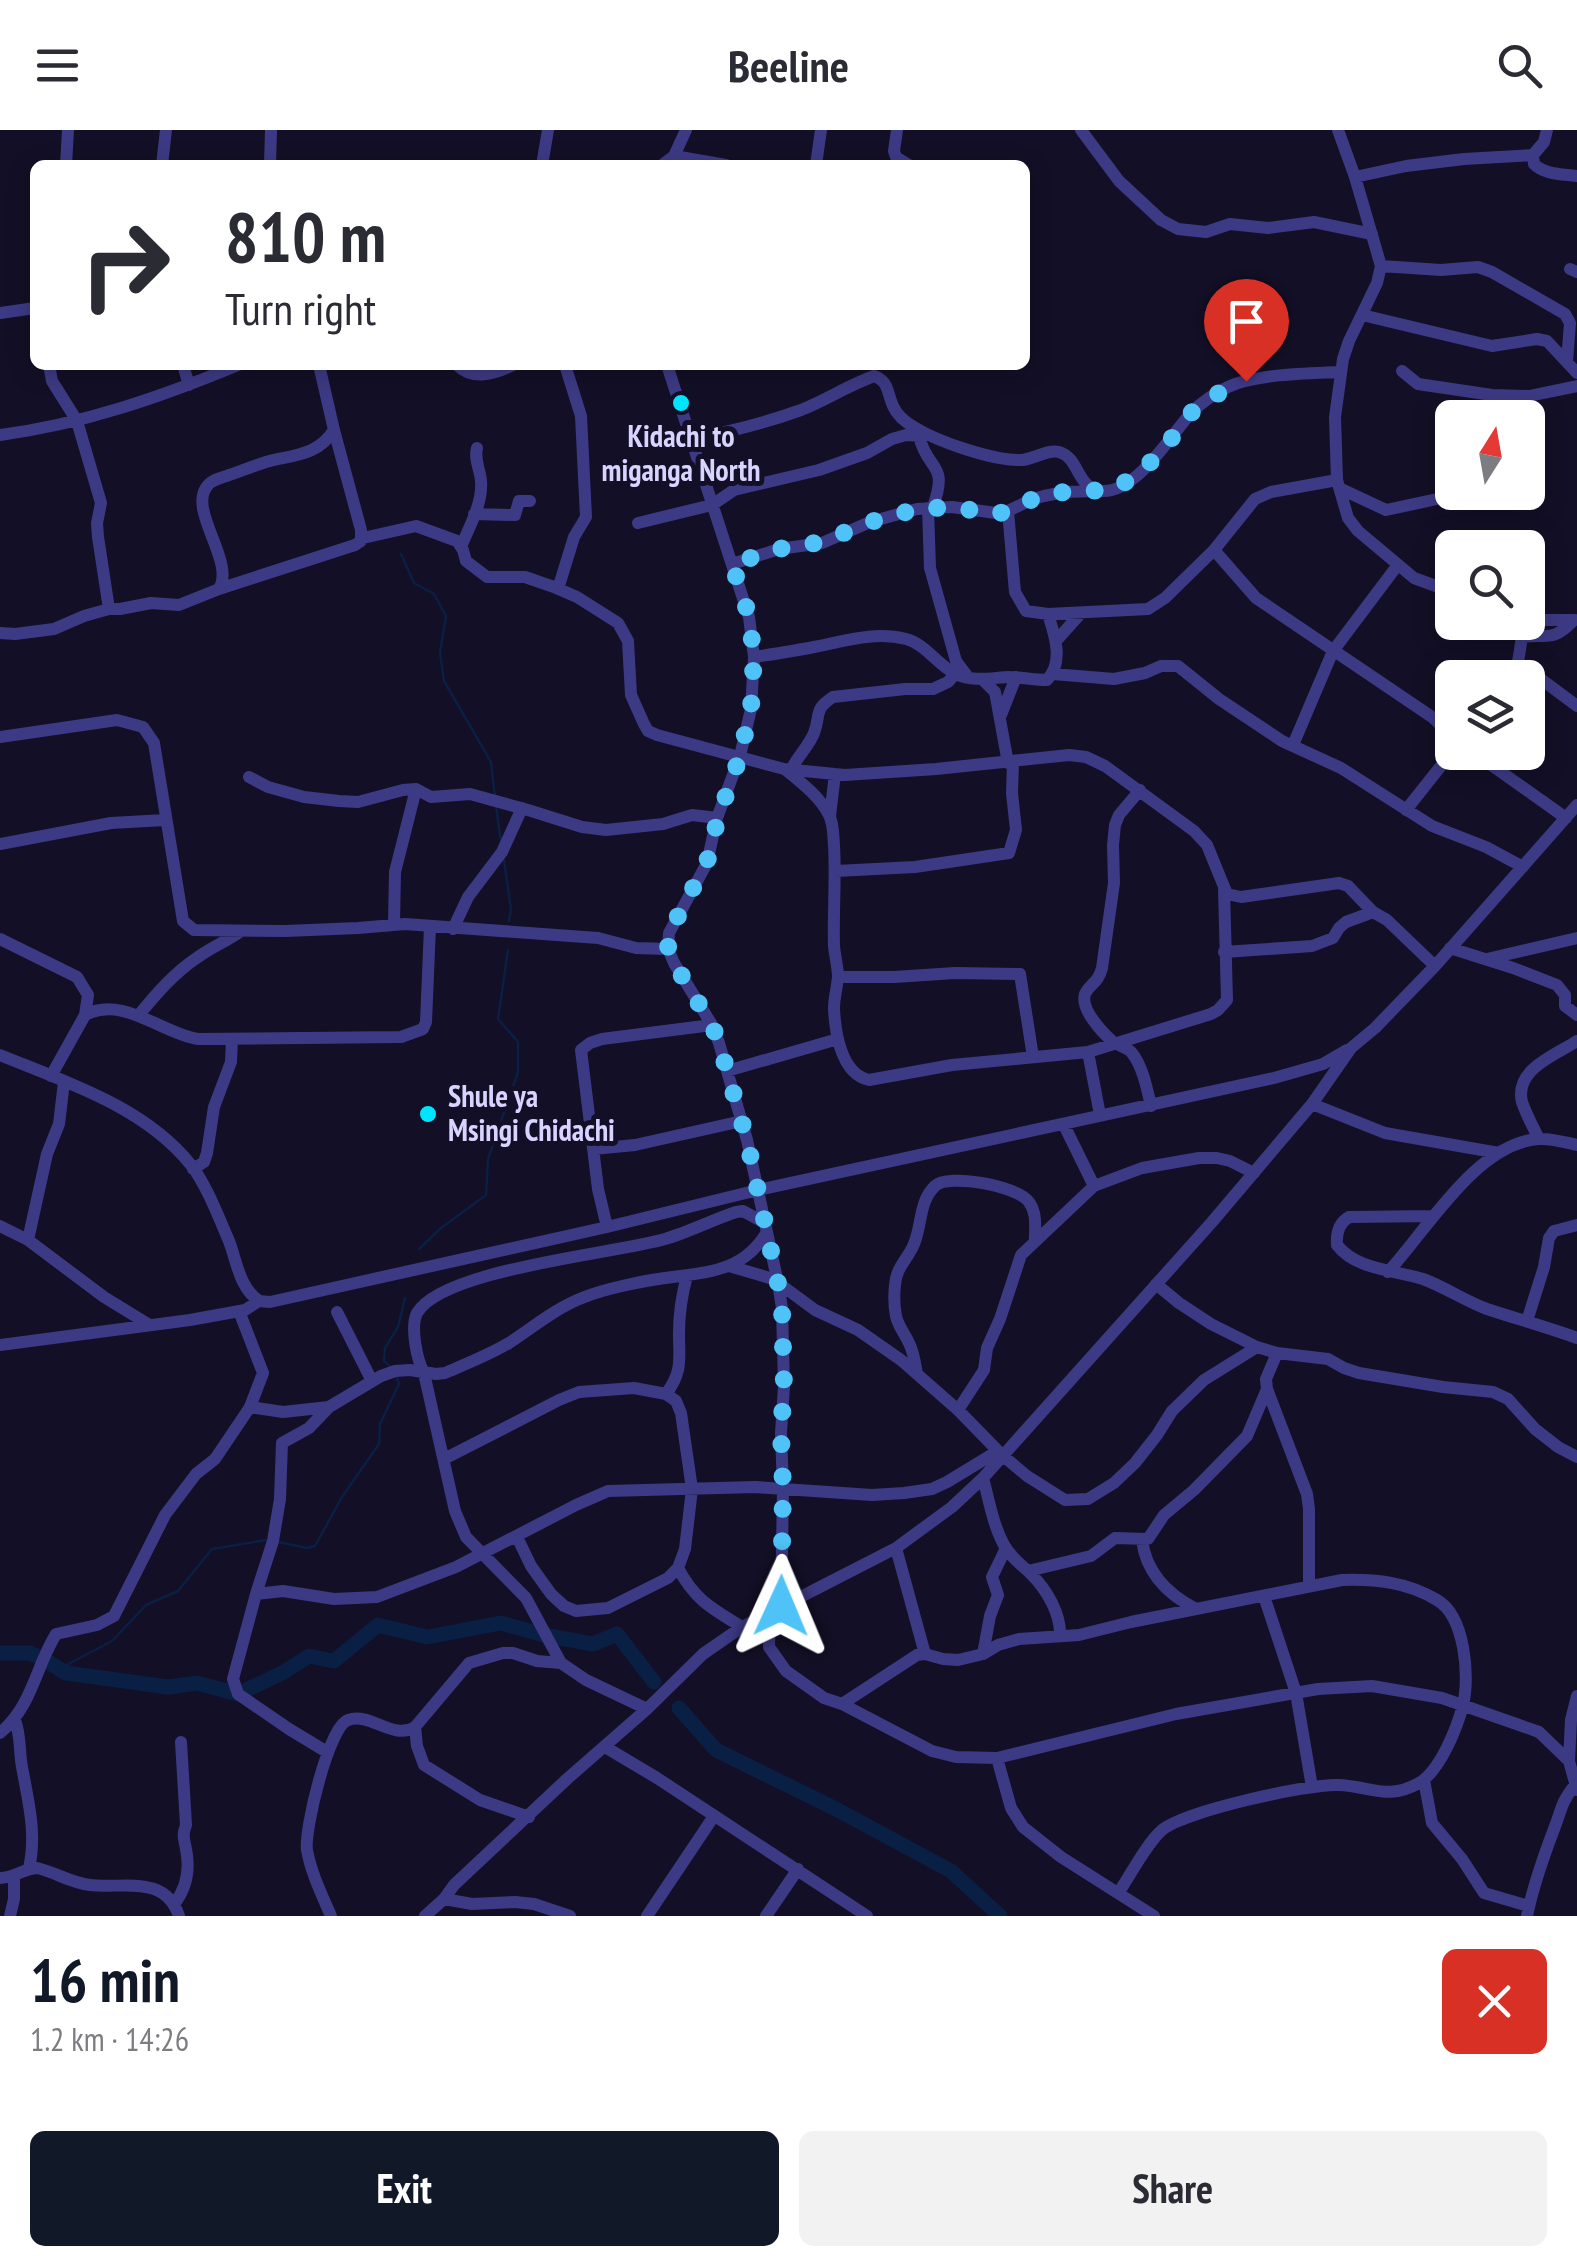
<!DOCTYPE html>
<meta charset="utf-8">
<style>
body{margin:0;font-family:"PT Sans Narrow",sans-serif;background:#f2f2f3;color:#2b2b33;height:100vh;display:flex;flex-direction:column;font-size:38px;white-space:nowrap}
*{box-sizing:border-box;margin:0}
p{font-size:32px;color:#7c7c81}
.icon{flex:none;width:55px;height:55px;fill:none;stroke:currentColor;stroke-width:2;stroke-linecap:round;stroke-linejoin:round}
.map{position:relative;height:1786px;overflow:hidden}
.side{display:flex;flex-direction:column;background:#fff;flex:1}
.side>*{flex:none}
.guide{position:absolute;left:30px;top:30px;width:1000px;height:210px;border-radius:15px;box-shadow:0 5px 25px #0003;background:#fff;color:#2b2b33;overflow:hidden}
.needle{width:65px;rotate:11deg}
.controls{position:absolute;left:1435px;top:270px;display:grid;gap:20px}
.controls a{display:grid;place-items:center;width:110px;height:110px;border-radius:15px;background:#fff;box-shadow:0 5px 25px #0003;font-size:50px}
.pin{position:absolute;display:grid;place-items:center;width:85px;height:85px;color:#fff;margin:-102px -42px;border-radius:50% 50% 50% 0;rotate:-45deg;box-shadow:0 0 10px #0007}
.pin .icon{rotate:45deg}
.me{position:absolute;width:110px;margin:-55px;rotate:1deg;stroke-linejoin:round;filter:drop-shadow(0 0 8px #0008)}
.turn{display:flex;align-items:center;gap:35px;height:210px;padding:0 30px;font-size:45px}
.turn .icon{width:130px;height:130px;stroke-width:2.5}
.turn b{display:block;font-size:70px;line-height:85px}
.round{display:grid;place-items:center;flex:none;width:105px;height:105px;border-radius:15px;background:#f2f2f3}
.overview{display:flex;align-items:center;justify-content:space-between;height:170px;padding:0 30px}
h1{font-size:60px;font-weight:800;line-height:75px;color:#111827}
.button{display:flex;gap:20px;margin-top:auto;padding:20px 30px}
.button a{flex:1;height:115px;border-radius:15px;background:#111827;color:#fff;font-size:40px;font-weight:800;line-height:115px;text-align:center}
.button a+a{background:#f2f2f3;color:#2b2b33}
header{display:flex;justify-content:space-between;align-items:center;height:130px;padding:0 30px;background:#fff;font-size:45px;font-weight:800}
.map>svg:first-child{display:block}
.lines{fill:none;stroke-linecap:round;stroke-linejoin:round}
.stream{stroke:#0a1f44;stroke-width:2.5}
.river{stroke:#0a1f44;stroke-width:15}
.minor{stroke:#3d3a85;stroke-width:12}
.route{stroke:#4fc3f7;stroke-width:18;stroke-dasharray:0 32.4}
.poi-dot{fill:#00e5ff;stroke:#130f26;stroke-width:4}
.labels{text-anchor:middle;stroke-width:10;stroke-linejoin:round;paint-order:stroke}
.poi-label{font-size:30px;font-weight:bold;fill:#d9d4ff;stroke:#130f26}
</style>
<header><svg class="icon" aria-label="menu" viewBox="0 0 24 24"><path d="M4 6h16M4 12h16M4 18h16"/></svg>Beeline<svg class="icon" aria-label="search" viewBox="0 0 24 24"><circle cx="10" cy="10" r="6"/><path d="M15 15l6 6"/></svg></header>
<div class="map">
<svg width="1577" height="1786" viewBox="0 0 1577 1786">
<rect width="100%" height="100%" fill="#130f26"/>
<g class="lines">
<path class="stream" d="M401,424L414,453L434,464L446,486L440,523L444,551L491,632L495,667
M496,675L501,712
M504,730L511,779L509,791
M419,1119L441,1098L486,1065L488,1029L518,942V912L498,889L508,820
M392,1238L384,1231L385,1218L398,1197L405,1168
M278,1412L307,1418L315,1416L342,1367L379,1314L380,1294L399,1254L396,1245
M59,1539L112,1511L146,1475L178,1461L212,1419L266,1410"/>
<path class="river" d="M0,1523H30L45,1530L66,1543L168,1557L197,1553L238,1564L284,1542L309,1526L334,1531L378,1495L427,1507L501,1493L544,1505L593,1514L617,1504L654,1552
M679,1578L716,1620L836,1679L951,1741L1000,1786"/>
<path class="minor" d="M897,0L894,21L896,27L909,35
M1081,0L1119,51L1161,90L1178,99L1206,102L1230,94L1268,98L1314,92L1372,104
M1338,0L1355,47L1381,136L1377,153L1349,211L1343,229L1335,287L1337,350L1348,388L1358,401L1414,448L1452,462
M1533,25L1534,34C1545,45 1562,44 1577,46
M674,26L726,35
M66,35L68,0
M162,35L166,0
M270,35L271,0
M542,35L548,0
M662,35L674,26L686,0
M816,35L821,0
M1355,47L1406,36L1464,29L1533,25L1544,12L1547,0
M1381,136L1441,140L1478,137L1492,142L1565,184L1570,193L1567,232
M1570,139L1577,142
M0,183L35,178
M1362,185L1492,216L1537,209L1547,211L1577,243
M49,235L52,251L77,291L101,373L97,393L98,407L109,479
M183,235L189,255
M457,235C473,251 494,244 513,235
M667,235L749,487L754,527L751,579L740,626L717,688L707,733L669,803L668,819L674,833L712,895L719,913L747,1010L778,1153L782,1178L784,1256L781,1303L783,1359L781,1476
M1402,241L1418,254L1492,265L1529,266L1577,256
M0,305C83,294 161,267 238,235
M919,306C928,343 949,331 933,377
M691,309C729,302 765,293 801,280C826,270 849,255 874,246C889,251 887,263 893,276C897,285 905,292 914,297C938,312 994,331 1022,330C1034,329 1048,319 1059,322C1080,328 1076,358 1101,361C1136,364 1171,305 1191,283C1201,273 1215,263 1228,257C1255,244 1311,243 1341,242
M1341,359L1386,380L1437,369
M928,378L930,438L956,531L968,547
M1008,381L1015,462L1026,481L1048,484L1148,479L1165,468L1214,420L1255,369L1271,362L1337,350
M474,384L515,385L519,371H530
M638,393L712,375L734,360L819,340L867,323L892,309L906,305L924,306
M363,408L416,396L457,411L463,420L466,431L487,447H525L554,457L577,467L618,493L628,511L631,565L644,594L648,601L657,605L784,639L845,645L936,639L1069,625L1086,627L1105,636L1194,701L1207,715L1227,764L1241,767L1339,753L1348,756L1373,782L1387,790L1435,836
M461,417C469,397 483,373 481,351C480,339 474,330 477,318
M1214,420L1256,468L1432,587L1452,606
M732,434L779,419L822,413L870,392L917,379L952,377L996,383L1008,381L1033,369L1044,366L1064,362L1096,361
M219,459L355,415L361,411V400L334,300
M558,459L574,407L586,387L581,286L565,235
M1528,486L1544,490H1575
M0,503L15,504L54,499L84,486L109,479H120L151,473L179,475L219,459C236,431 186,379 208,355C213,349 222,348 229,345C241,341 253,336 266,332C292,325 318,326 334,300L319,235
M1056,511L1081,483
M754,527C774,524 794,521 814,517C845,511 875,501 906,509C926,514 937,535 956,544C973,552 990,548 1008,547C1021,547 1034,550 1047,550C1064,532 1055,506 1048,484
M1518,532L1522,507C1549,503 1551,513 1573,491
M1053,544L1114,549L1145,543L1161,536H1178L1219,569L1282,611L1341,638L1432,696L1486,717L1523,737
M1511,548L1518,532L1577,576
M983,550L995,562L1008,633
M1001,585L1016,547
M0,607L117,590L143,597L154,613L183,791L194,800L286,801L358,798L405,794L598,808L636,818L668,819
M1293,615L1333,521L1397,436
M1473,622L1566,688
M786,640C802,653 820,667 829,685C834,695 833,705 834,715C836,749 833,782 834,816C835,827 838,837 838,847C837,858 834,868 834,878C835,902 841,944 869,950L952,935L1088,922L1211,884L1218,880L1227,870L1224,759
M791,640C797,627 809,616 814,603C821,585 813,580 833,567L905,559H933L948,552L955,544
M249,647L268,657L304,667L339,671L358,672L403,660L416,659L431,667L470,664L528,680L582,697L606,700L663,694L692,685L717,688
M1140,660L1119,685L1115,695L1113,715L1114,753L1102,838C1098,854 1090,853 1085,864C1080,879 1102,902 1112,911C1118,916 1127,917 1132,923C1143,937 1147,959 1151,976
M1406,680L1452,622
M830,686L835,644
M0,714L111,693L165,690
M836,741L915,737L1009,723L1016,700L1012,663L1013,632
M394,794L395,742L416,659
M453,799L468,767L502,722L522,678
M0,809L77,847L88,865L85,885C123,865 161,903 198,909L401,907L423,899L426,892L430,797
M1450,818L1513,838L1557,855L1565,865V876L1577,885
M1224,822L1312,816L1333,808L1339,798L1346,792L1373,782
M1487,829L1577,808
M838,847H894L955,843L1020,844L1033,927
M138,886C156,864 174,843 198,827C212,817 227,811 241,801
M1088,922L1100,985
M0,925C66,952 145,977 191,1035C206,1054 219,1088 229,1111C237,1132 239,1157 259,1171
M727,941L838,909
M51,946L85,885
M1312,974L1385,1003L1499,1023
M1064,995L1094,1056
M1539,1009C1533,997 1526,984 1522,972C1514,939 1556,925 1577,911
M593,1019L635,1015L742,991
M193,1039L204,1032L207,1023L214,977L231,932L232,909
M1434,1086L1349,1087C1339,1093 1336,1103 1337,1115C1356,1140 1395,1140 1423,1149C1445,1157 1465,1171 1487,1179C1517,1189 1547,1197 1577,1208
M0,1096L28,1110L104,1167L148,1194
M607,1097L598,1059L581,920L590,913L602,909L712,895
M28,1110L47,1024L59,994L64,952
M729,1136L773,1149L815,1180L858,1200L901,1230L958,1280L1002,1325L1027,1346L1065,1370L1088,1369L1114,1353L1135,1333L1157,1305L1172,1281L1204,1250L1257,1217
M1388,1142C1427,1100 1476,1014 1538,1009C1551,1008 1564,1012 1577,1015
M1156,1154L1179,1173L1211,1194L1257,1217L1277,1223L1328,1229L1344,1238L1359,1243L1443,1257L1493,1262L1508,1269L1535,1299L1558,1317L1577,1327
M337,1182L372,1251
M1527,1191L1544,1137L1549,1108L1554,1101L1577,1095
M0,1215L190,1190L245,1180L259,1171L270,1172L607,1097L758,1060L1274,948L1323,934L1347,920
M1277,1223L1266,1249L1267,1259L1307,1364L1309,1379V1456
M917,1244C915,1233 914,1223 909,1213C905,1204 898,1196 896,1186C894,1176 894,1164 895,1155C896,1137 908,1129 914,1114C922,1095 919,1071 935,1056C948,1043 1018,1056 1029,1072C1037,1083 1035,1096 1035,1109
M666,1264C683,1241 679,1230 679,1203C679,1184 682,1164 687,1146
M250,1277L283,1282L329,1277
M958,1280L984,1240L987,1218L1000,1189L1021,1125L1094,1056L1142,1038L1199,1028H1217L1230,1031L1254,1043
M444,1329L559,1270L579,1262L634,1258L666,1264L676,1271L681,1283L692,1359L685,1419L678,1438L668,1448L608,1478L576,1481L564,1476L551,1464L531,1436L517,1407
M983,1348C989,1370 993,1395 1004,1415C1011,1428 1021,1434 1031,1444C1047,1460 1061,1484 1060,1506
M1142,1410C1146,1443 1167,1464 1196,1479
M896,1418L925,1524
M678,1438C695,1470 711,1478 742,1497
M1028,1441L1091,1426L1115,1408L1148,1409L1164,1385L1194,1360L1247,1306L1267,1259
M256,1464L283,1461L334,1469L377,1467L456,1437L576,1375L608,1361L755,1357L872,1365L904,1363L932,1359L947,1352L998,1321
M1264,1466L1296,1563L1312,1657
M770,1482L769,1517L786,1541L824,1568L842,1574L932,1621L956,1627L997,1628L1176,1584L1318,1559L1372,1556L1442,1568L1539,1602L1569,1631L1577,1660
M983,1524L990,1486L998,1465L992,1447L1006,1418
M842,1574L917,1525L925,1524L943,1529L958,1530L983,1524L998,1515L1019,1509L1079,1505L1131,1492L1342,1450C1376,1449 1407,1452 1437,1470C1465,1486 1470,1547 1463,1575C1457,1598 1440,1641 1419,1653C1387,1671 1371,1656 1338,1655C1307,1654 1185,1681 1162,1700C1147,1713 1131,1744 1119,1762
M647,1579L586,1550L561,1533L526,1468L466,1407L455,1381L424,1243C417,1230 410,1197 417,1183C443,1139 613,1124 665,1109C689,1102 712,1090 736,1082L743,1081L765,1093
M15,1590C21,1606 19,1621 22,1637C28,1670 37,1704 29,1738
M415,1597L417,1616L424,1635L480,1670L529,1687
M0,1603C33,1575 35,1538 56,1504L97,1495L114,1486L165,1385L196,1344L215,1329L250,1277L263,1243L239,1181
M605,1617L657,1648L867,1786
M327,1622L289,1599L238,1564L233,1549L256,1464L273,1411L280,1369L282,1313L309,1298L329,1277L381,1246L395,1241L410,1240L436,1244L445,1243C466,1234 489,1225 509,1213C532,1198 556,1178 582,1168C603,1159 643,1151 665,1148C708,1142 743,1142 767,1102
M997,1628L1011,1678L1023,1697L1061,1727L1154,1786
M1569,1631L1571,1590L1577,1566
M1424,1650L1432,1693L1462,1729L1484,1763L1529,1776
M0,1748C14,1748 23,1739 37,1738C55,1742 71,1753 90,1755C123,1759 165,1744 179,1786
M444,1769L472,1774L515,1772L534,1774L570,1786
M175,1773C187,1757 190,1739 186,1719C184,1708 182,1706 186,1695L181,1612
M10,1786L14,1769V1747
M331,1786C322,1765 311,1743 307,1720C304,1700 329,1596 348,1590C371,1582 393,1611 415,1597L469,1533L503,1523H513L537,1531L561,1533
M425,1786L444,1769L454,1755L567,1649L647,1579L703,1524L742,1497L896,1418L952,1377L983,1348L1212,1092L1312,974L1351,918L1375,898L1435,836L1577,675
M647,1786L714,1686
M766,1786L798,1739
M1527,1786C1533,1756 1543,1728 1554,1699C1562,1679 1560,1674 1575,1655"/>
</g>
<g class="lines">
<path class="route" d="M781,1476L783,1359L781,1302L784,1256L782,1178L778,1153L747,1010L719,913L712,895L674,833L668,819L669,803L707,732L718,688L740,626L751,578L754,527L749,486L732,434L778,419L822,412L870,392L917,379L952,377L996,384L1008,381L1033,369L1044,366L1064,362L1106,360L1118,357L1142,341L1164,318L1192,282L1229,256L1246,251"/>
</g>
<g class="poi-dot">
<circle cx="681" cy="273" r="10"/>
<circle cx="428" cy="984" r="10"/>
</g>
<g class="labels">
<g class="poi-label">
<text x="681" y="317">Kidachi to<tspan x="681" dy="34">miganga North</tspan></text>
<text x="448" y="977" text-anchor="start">Shule ya<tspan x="448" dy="34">Msingi Chidachi</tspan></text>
</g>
</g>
</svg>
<div class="controls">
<a><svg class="needle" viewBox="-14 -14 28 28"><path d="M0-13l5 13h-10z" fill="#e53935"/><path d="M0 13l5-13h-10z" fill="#7c7c81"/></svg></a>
<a><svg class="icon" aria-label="search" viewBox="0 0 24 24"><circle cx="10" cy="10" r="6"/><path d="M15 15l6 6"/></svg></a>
<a><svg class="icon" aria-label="layers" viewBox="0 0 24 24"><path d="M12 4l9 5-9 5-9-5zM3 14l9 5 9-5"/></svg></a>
</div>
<div class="pin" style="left:1246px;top:251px;background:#d93025"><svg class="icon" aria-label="arrive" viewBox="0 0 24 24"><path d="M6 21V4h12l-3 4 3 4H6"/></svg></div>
<svg class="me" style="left:781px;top:1476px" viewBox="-20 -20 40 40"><path d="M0-17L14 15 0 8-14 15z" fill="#4fc3f7" stroke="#fff" stroke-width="4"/></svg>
<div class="guide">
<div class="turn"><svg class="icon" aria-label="right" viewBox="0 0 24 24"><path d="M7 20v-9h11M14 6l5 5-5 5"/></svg><div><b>810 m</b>Turn right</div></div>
</div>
</div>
<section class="side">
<div class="overview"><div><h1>16 min</h1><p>1.2 km · 14:26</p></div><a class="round" style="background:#d93025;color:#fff"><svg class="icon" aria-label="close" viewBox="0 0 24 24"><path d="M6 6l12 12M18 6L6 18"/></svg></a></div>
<div class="button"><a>Exit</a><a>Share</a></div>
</section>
